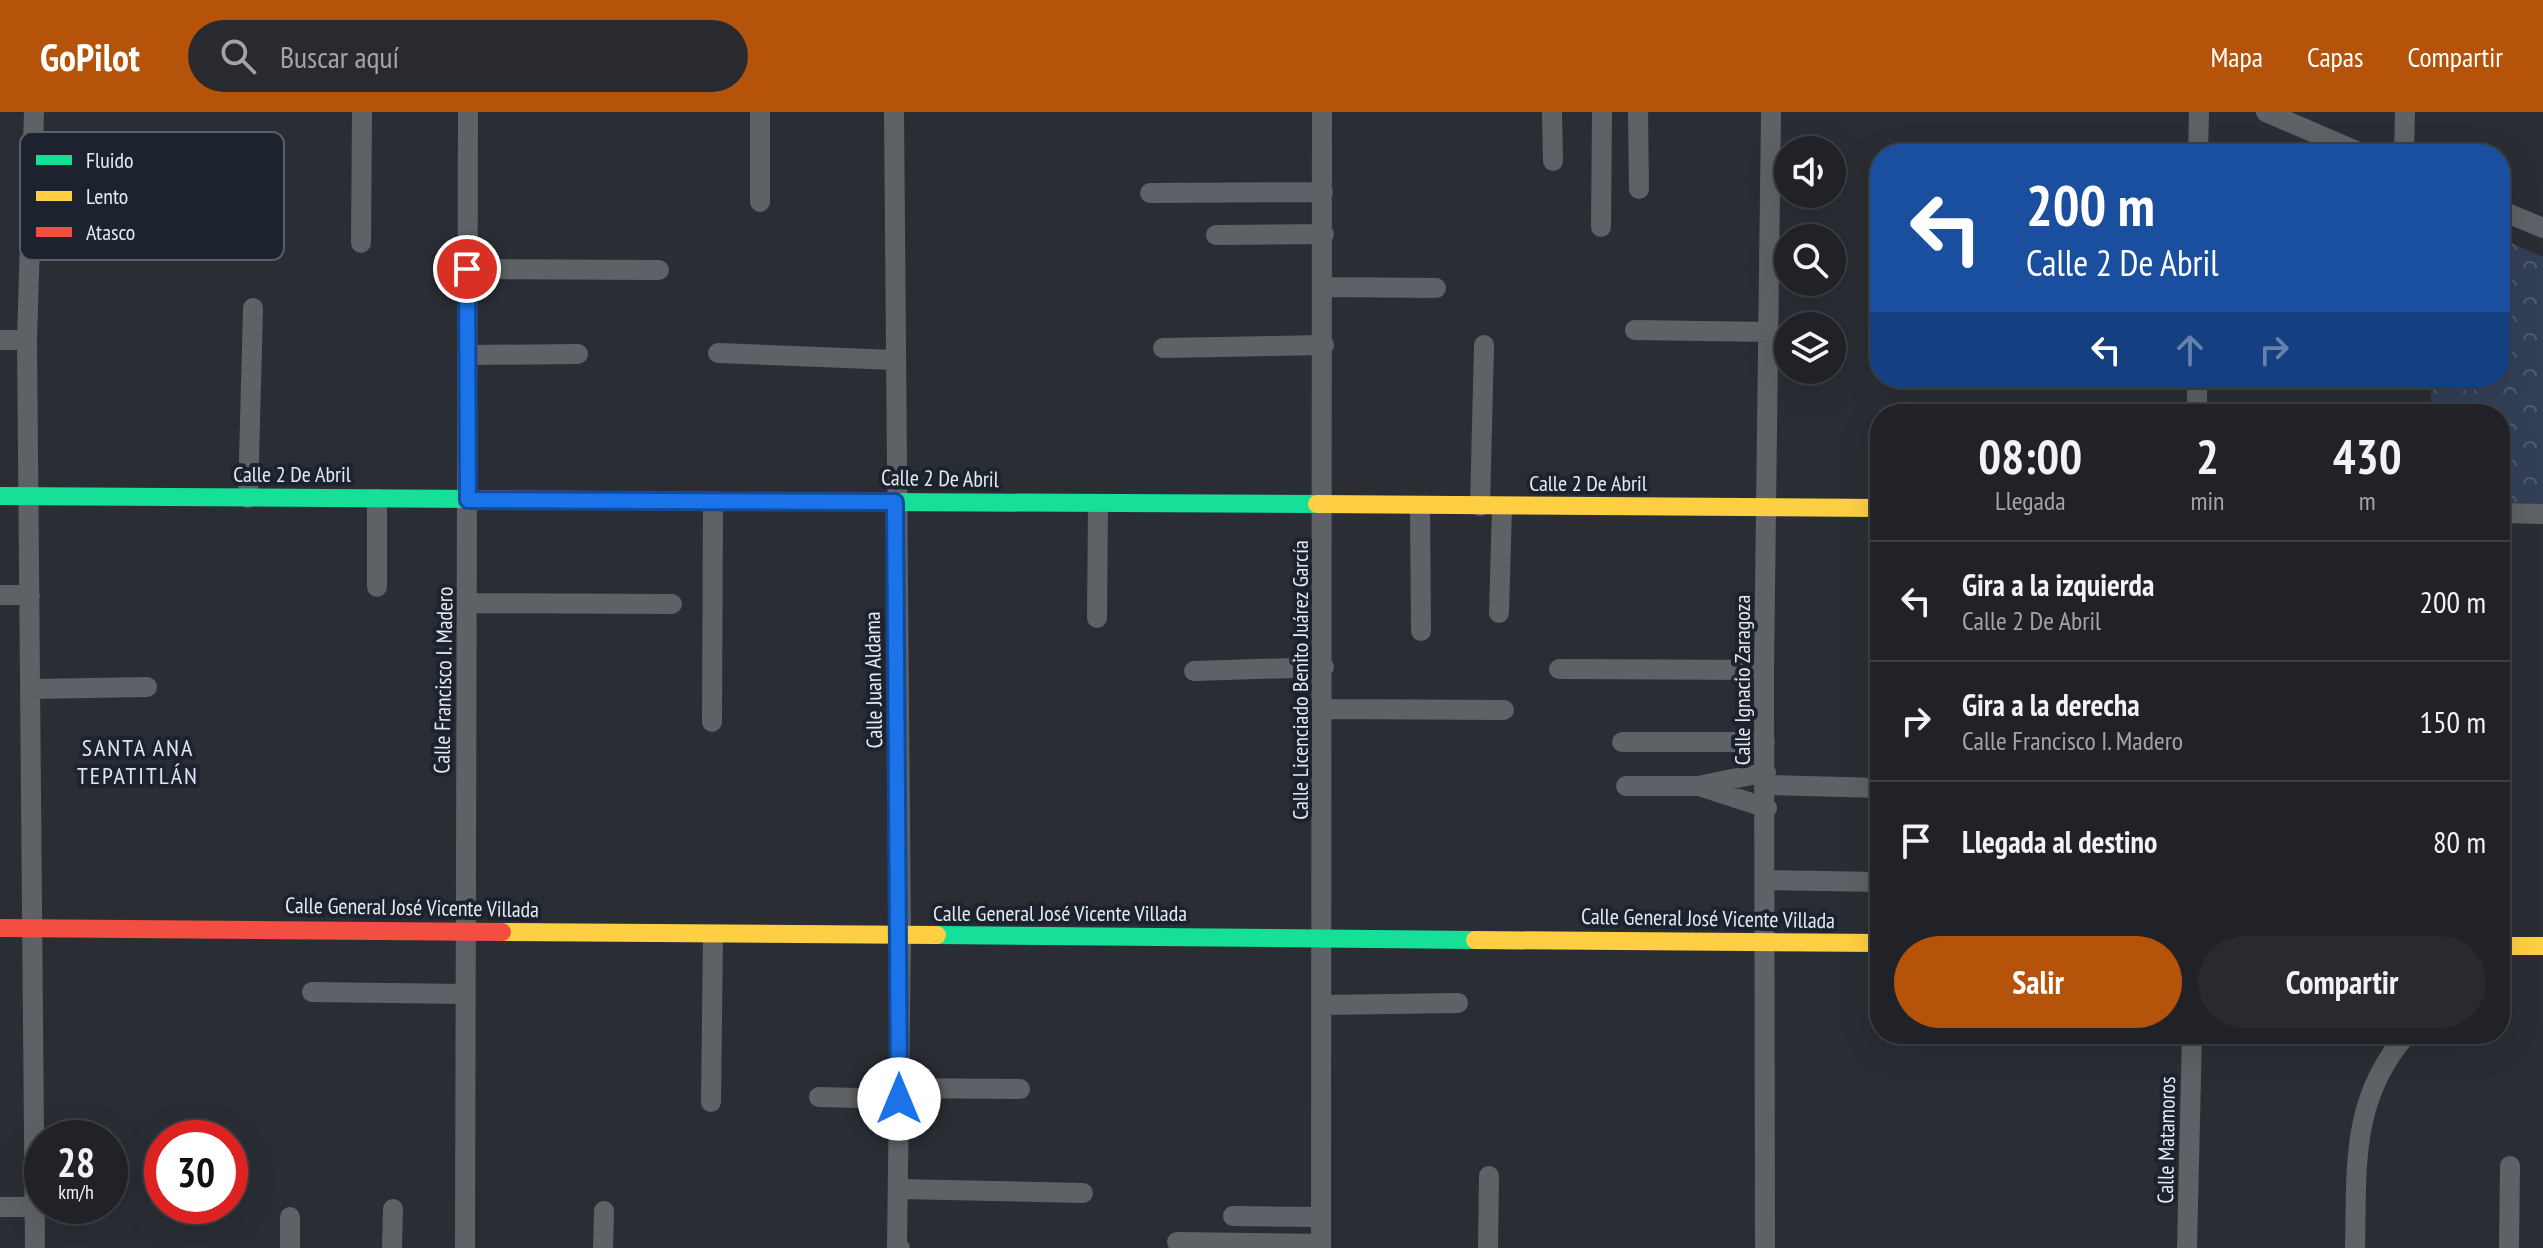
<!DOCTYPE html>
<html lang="es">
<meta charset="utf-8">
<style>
body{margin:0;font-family:"PT Sans Narrow",sans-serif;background:#282a2f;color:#f1f3f6;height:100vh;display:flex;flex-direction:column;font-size:30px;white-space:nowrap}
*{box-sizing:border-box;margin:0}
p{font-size:26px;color:#a2a4a7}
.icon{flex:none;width:44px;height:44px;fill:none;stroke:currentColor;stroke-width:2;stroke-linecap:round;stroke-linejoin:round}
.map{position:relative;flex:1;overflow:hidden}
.drawer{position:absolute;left:1870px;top:292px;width:640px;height:640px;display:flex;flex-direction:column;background:#202227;border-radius:32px;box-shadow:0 8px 32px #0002,0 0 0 2px #3d3f44}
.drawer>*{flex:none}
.guide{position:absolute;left:1870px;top:32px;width:640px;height:244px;border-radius:32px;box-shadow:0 8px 32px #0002,0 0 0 2px #3d3f44;background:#1a4fa0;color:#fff;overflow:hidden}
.controls{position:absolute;left:1774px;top:24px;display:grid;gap:16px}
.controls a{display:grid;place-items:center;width:72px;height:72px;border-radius:50%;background:#202227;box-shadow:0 8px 32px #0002,0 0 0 2px #3d3f44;font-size:40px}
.speed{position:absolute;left:24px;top:1008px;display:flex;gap:16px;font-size:40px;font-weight:700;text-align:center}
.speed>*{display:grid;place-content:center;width:104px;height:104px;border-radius:50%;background:#202227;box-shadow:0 8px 32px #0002,0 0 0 2px #3d3f44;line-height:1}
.speed small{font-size:20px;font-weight:400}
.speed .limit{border:12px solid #d22;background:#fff;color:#111}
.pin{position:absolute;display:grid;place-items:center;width:68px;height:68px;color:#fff;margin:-34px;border:4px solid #fff;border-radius:50%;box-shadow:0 2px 8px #0007}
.me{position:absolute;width:88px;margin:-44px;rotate:0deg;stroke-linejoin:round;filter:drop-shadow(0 0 6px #0008)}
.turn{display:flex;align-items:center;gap:28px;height:168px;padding:0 24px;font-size:36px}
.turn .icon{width:104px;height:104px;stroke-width:2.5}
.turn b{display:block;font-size:56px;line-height:68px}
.lanes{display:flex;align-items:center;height:76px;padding:0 24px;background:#0003;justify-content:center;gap:40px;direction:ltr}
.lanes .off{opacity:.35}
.eta{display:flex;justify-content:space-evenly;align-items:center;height:136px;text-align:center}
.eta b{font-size:48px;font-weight:700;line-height:56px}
.cta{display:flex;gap:16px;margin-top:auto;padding:16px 24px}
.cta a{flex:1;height:92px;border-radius:48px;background:#b45309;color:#fff;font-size:32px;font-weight:700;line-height:92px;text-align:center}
.cta a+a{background:#282a2f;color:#f1f3f6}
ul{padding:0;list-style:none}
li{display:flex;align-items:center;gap:24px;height:120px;padding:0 24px;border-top:2px solid #3d3f44}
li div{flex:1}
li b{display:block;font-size:30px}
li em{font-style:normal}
header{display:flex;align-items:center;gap:48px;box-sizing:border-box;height:112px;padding:0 40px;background:#b45309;color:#fff}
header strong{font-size:38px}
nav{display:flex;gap:44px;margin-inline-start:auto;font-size:28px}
.search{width:560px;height:72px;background:#282a2f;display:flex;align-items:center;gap:20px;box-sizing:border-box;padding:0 28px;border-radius:44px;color:#a2a4a7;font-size:30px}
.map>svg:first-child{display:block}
.park{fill:url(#park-crowns)}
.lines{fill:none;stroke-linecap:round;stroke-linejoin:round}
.street{stroke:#5e6165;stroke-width:20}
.fast{stroke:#16e098;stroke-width:18}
.slow{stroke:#ffcf43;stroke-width:18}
.jam{stroke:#f24e42;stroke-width:18}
.route-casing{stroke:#114b97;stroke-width:20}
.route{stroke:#1a73e8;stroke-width:14}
.labels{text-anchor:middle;stroke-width:8;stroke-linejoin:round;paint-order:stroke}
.street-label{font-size:22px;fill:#e5eaf1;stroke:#1d232e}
.neighbourhood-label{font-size:24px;letter-spacing:2px;fill:#dce5f4;stroke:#1d232e}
.key{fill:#1d232e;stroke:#595f68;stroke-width:2}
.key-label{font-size:22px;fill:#e5eaf1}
</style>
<header>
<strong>GoPilot</strong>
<div class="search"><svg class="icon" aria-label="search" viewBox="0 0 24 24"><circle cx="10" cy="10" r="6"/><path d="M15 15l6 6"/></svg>Buscar aquí</div>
<nav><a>Mapa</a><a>Capas</a><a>Compartir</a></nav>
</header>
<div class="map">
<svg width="2543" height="1136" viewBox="0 0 2543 1136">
<defs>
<pattern id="park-crowns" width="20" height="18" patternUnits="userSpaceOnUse" patternTransform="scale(2)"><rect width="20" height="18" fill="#324057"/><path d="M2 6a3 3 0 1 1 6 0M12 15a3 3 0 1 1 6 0" fill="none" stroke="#505c70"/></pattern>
</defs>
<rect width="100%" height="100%" fill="#2a2e34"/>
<path class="park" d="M2500,126L2543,145V393L2500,401V302H2432L2430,266H2500Z"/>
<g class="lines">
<path class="street" d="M34,0L27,228L35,1136
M760,0V90
M894,0L901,826L897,1136H900
M1552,0L1553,49
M1638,0L1639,77
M2266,0L2363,42
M2198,42L2199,0
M2404,42L2405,0
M1150,81L1323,80
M2500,98L2543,116
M1601,115L1602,0
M1216,123L1324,122
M361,131L362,0
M467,157L659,158
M1325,175L1436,176
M1635,218L1770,220
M0,228H27
M1163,236L1324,233
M718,241L895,248
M468,243L578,242
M2197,302V266
M248,386L253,196
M1420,394L1421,519
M1480,394L1484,233
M2500,401L2543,402
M377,475V387
M0,483H30
M468,491L672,492
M1499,501L1502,395
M1097,506L1098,392
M1559,557L1764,558
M1194,559L1324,555
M31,577L147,575
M1324,597L1504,598
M712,610L713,389
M1622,630H1765
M1766,673L1880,676
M1626,674H1698L1766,660
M1702,675L1767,696
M1767,768L1880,770
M312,880L465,882
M1322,893L1458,891
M899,976L1020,977
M819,985L899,987
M711,990L713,823
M898,1077L1083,1081
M0,1095H35
M1233,1104L1321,1105
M1177,1130L1321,1132
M290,1136V1105
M392,1136L393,1097
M465,1136L468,0
M603,1136L604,1099
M1321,1136L1322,0
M1488,1136L1489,1064
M1765,1136L1764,558L1771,0
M2187,1136L2192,922
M2355,1136C2357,1055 2350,987 2407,922
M2509,1136L2510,1054"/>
<path class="fast" d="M0,384L475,387
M882,390L1317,392
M937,823L1475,828"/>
<path class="slow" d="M1317,392L1880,396
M502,820L937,823
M1475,828L1880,831
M2500,834H2543"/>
<path class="jam" d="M475,387L882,390
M0,816L502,820"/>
</g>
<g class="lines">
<g class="route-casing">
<path id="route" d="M467,157L468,388L895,390L899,987"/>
</g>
<use href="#route" class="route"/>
</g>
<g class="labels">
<g class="street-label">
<text x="292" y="370">Calle 2 De Abril</text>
<text transform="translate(940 366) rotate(1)" y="8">Calle 2 De Abril</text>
<text x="1588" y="379">Calle 2 De Abril</text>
<text transform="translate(443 568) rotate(-89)" y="8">Calle Francisco I. Madero</text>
<text transform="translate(873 568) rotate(-91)" y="8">Calle Juan Aldama</text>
<text transform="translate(1300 568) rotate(-90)" y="8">Calle Licenciado Benito Juárez García</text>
<text transform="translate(1742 568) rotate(-90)" y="8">Calle Ignacio Zaragoza</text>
<text transform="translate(412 795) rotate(1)" y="8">Calle General José Vicente Villada</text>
<text x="1060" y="809">Calle General José Vicente Villada</text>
<text transform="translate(1708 806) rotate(1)" y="8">Calle General José Vicente Villada</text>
<text transform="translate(2166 1028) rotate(-89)" y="8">Calle Matamoros</text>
</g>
<g class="neighbourhood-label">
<text x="138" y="644">SANTA ANA<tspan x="138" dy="28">TEPATITLÁN</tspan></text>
</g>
</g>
<rect x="20" y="20" width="264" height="128" rx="12" class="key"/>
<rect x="36" y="43" width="36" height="10" fill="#16e098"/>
<rect x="36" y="79" width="36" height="10" fill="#ffcf43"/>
<rect x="36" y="115" width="36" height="10" fill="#f24e42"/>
<g class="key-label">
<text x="86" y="56">Fluido</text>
<text x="86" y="92">Lento</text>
<text x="86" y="128">Atasco</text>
</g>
</svg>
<div class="controls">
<a><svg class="icon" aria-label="sound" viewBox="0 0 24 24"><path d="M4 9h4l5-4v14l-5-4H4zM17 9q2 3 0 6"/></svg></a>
<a><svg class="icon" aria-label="search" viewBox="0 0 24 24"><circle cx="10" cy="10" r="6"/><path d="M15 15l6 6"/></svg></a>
<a><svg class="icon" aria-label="layers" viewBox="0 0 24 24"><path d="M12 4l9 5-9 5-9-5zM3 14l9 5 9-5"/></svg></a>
</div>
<div class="speed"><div>28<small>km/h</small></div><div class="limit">30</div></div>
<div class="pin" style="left:467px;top:157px;background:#d93025"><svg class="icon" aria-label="arrive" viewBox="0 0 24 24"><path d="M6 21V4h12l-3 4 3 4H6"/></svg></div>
<svg class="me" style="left:899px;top:987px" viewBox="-20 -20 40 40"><circle r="19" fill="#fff"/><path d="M0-13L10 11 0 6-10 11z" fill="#1a73e8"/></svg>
<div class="guide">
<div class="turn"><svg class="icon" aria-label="left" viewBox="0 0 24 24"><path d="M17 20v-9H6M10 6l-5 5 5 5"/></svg><div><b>200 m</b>Calle 2 De Abril</div></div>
<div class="lanes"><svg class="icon" aria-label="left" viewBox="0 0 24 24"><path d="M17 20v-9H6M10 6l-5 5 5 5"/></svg><svg class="icon off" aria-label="ahead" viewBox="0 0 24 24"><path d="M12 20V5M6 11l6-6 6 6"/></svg><svg class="icon off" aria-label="right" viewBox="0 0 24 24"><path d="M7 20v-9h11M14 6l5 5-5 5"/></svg></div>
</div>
<section class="drawer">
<div class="eta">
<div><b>08:00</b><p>Llegada</p></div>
<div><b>2</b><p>min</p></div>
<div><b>430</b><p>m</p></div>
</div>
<ul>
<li><svg class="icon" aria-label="left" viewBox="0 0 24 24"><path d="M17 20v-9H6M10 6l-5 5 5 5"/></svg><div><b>Gira a la izquierda</b><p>Calle 2 De Abril</p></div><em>200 m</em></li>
<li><svg class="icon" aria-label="right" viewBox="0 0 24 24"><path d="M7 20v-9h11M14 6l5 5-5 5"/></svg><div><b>Gira a la derecha</b><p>Calle Francisco I. Madero</p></div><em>150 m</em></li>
<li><svg class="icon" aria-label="arrive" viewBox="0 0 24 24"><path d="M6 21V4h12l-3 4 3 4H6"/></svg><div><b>Llegada al destino</b></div><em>80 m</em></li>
</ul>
<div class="cta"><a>Salir</a><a>Compartir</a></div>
</section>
</div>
